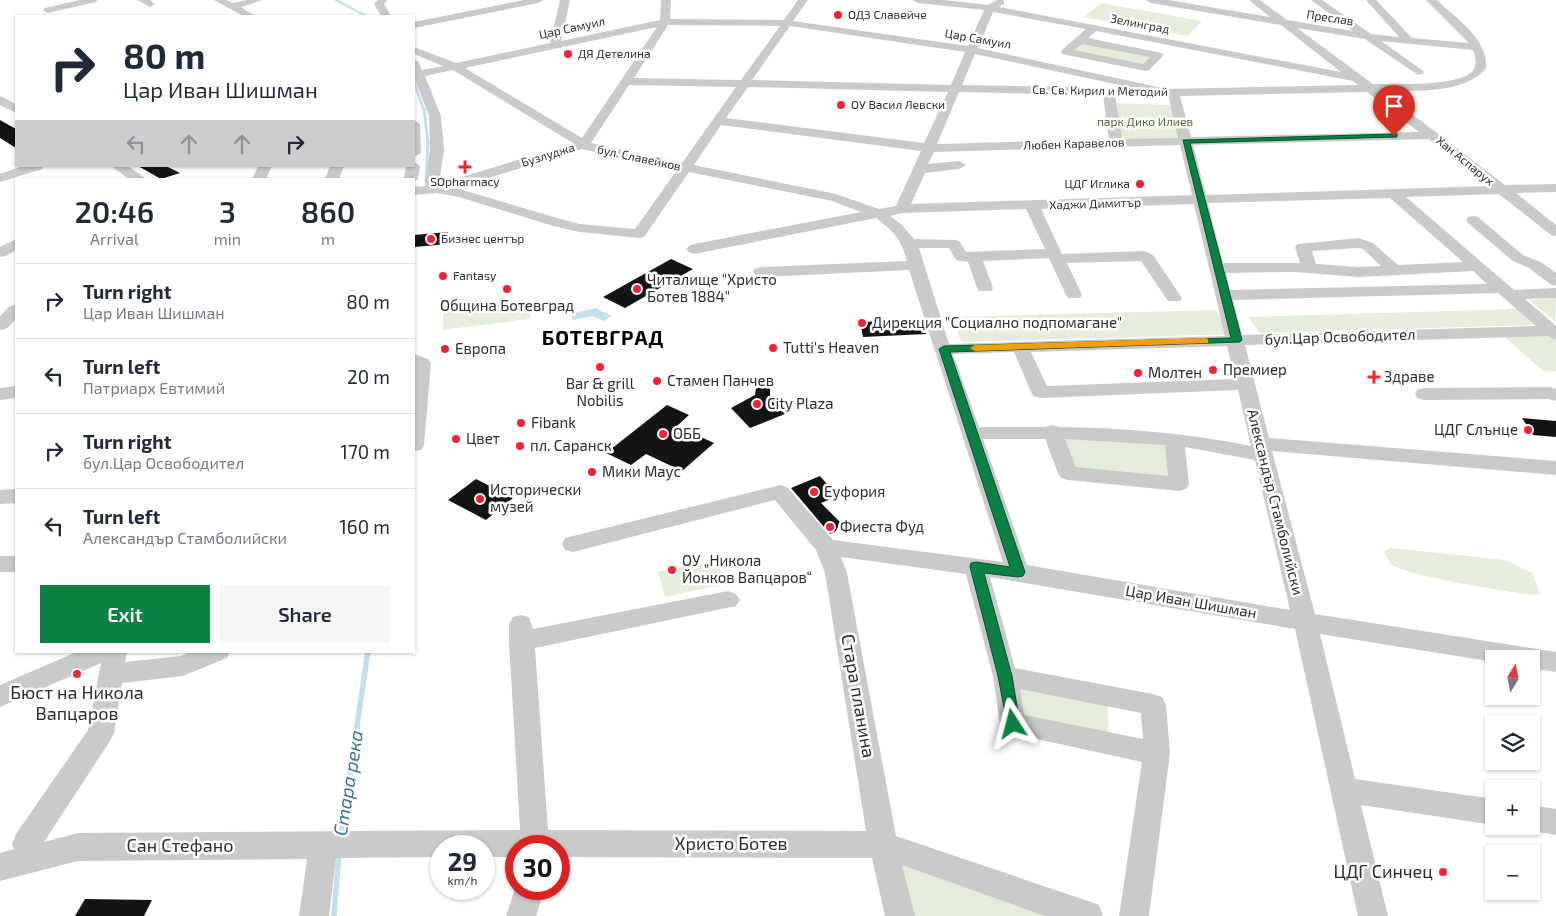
<!DOCTYPE html>
<meta charset="utf-8">
<style>
body{margin:0;font-family:"Exo 2",sans-serif;background:#f6f6f7;color:#1f2937;height:100vh;display:flex;flex-direction:column;font-size:19px;white-space:nowrap}
*{box-sizing:border-box;margin:0}
p{font-size:16px;color:#747a83}
.icon{flex:none;width:28px;height:28px;fill:none;stroke:currentColor;stroke-width:2;stroke-linecap:round;stroke-linejoin:round}
.map{position:relative;flex:1;overflow:hidden}
.side{position:absolute;left:15px;top:178px;width:400px;height:475px;display:flex;flex-direction:column;background:#fff;border-radius:0px;box-shadow:0 1px 4px #0004}
.side>*{flex:none}
.guide{position:absolute;left:15px;top:15px;width:400px;height:152px;border-radius:0px;box-shadow:0 1px 4px #0004;background:#fff;color:#1f2937;overflow:hidden}
.needle{width:32px;rotate:10deg}
.tools{position:absolute;left:1485px;top:650px;display:grid;gap:10px}
.tools a{display:grid;place-items:center;width:55px;height:55px;border-radius:0px;background:#fff;box-shadow:0 1px 4px #0004;font-size:25px}
.speed{position:absolute;left:430px;top:835px;display:flex;gap:10px;font-size:25px;font-weight:700;text-align:center}
.speed>*{display:grid;place-content:center;width:65px;height:65px;border-radius:50%;background:#fff;box-shadow:0 1px 4px #0004;line-height:1}
.speed small{font-size:12px;font-weight:400}
.speed .limit{border:8px solid #d22;background:#fff;color:#111}
.pin{position:absolute;display:grid;place-items:center;width:42px;height:42px;color:#fff;margin:-51px -21px;border-radius:50% 50% 50% 0;rotate:-45deg;box-shadow:0 0 5px #0007}
.pin .icon{rotate:45deg}
.me{position:absolute;width:55px;margin:-28px;rotate:351deg;stroke-linejoin:round;filter:drop-shadow(0 0 4px #0008)}
.turn{display:flex;align-items:center;gap:18px;height:105px;padding:0 25px;font-size:22px}
.turn .icon{width:65px;height:65px;stroke-width:2.5}
.turn b{display:block;font-size:35px;line-height:42px}
.lanes{display:flex;align-items:center;height:48px;padding:0 25px;background:#0003;justify-content:center;gap:25px;direction:ltr}
.lanes .off{opacity:.35}
.eta{display:flex;justify-content:space-evenly;align-items:center;height:85px;text-align:center}
.eta b{font-size:30px;font-weight:600;line-height:35px}
.button{display:flex;gap:10px;margin-top:auto;padding:10px 25px}
.button a{flex:1;height:58px;border-radius:0px;background:#0b8043;color:#fff;font-size:20px;font-weight:600;line-height:58px;text-align:center}
.button a+a{background:#f6f6f7;color:#1f2937}
ul{padding:0;list-style:none}
li{display:flex;align-items:center;gap:15px;height:75px;padding:0 25px;border-top:1px solid #e0e1e3}
li div{flex:1}
li b{display:block;font-size:19px}
li em{font-style:normal}
.map>svg:first-child{display:block}
.green{fill:#e4ecda}
.water{fill:#c4dfee}
.lines{fill:none;stroke-linecap:round;stroke-linejoin:round}
.stream-far2{stroke:#c4dfee;stroke-width:2.5}
.stream-far1{stroke:#c4dfee;stroke-width:3}
.stream{stroke:#c4dfee;stroke-width:5.5}
.building{fill:#141414}
.minor{fill:#cacaca;fill-rule:evenodd}
.route{fill:#0b8043;stroke:#07532c}
.slow{fill:#f59e0b}
.poi-dot{fill:#f22238;stroke:#fff;stroke-width:2}
.labels{text-anchor:middle;stroke-width:5;stroke-linejoin:round;paint-order:stroke}
.far-poi-label{font-size:12px;fill:#2d2d2d;stroke:#fff;text-anchor:start}
.far-street-label{font-size:12px;fill:#2d2d2d;stroke:#fff}
.far-park-label{font-size:12px;fill:#526c38;stroke:#fff}
.poi-label{font-size:15px;fill:#2d2d2d;stroke:#fff;text-anchor:start}
.street-label{font-size:15px;fill:#2d2d2d;stroke:#fff}
.near-poi-label{font-size:18px;fill:#2d2d2d;stroke:#fff}
.near-street-label{font-size:18px;fill:#2d2d2d;stroke:#fff}
.near-water-label{font-size:19px;font-style:italic;fill:#367395;stroke:#fff}
.district-label{font-size:20px;font-weight:bold;letter-spacing:1px;fill:#000;stroke:#fff}
</style>
<div class="map">
<svg width="1556" height="916" viewBox="0 0 1556 916">
<rect width="100%" height="100%" fill="#fff"/>
<path class="green" d="M1101,3L1202,21L1188,36L1084,17Z
M1083,42L1154,56L1142,67L1070,52Z
M1113,103L1171,105L1178,138L1119,140Z
M445,298L475,300L533,307L530,319L442,330Z
M1556,298L1555,321L1529,300Z
M1517,309L1534,325L1260,333L1248,317Z
M1216,310L1234,334L961,342L953,317Z
M1542,328L1556,340V371L1544,372L1498,331Z
M1055,434L1171,442L1176,480L1070,470Z
M1390,548L1506,560L1532,573L1540,594L1531,595C1507,591 1403,576 1390,563C1388,560 1386,555 1384,552Z
M717,560L725,584L665,597L658,572Z
M1012,684L1107,701L1109,735L1020,718Z
M901,863L1048,916H915Z"/>
<path class="water" d="M595,308L612,316L604,321L593,316L573,320L570,314Z"/>
<g class="lines">
<path class="stream-far2" d="M336,0L366,16
M414,82L424,111"/>
<path class="stream-far1" d="M424,109L428,143L426,181"/>
<path class="stream" d="M341,835L368,651
M334,916L339,853"/>
</g>
<path class="building" d="M0,120L16,129V148L0,138Z
M138,166H166L180,173L161,179Z
M448,232V244L414,247V235Z
M671,259L693,269L625,308L603,297Z
M921,320L926,334L863,337L860,322Z
M757,381H770V399L785,414L750,428L731,408L755,395Z
M667,405L689,415L677,426L714,443L682,471L646,454L631,465L606,453Z
M1522,418L1556,421V437L1533,435Z
M820,476L838,496L821,503L840,522L836,531L830,534L791,488Z
M476,479L513,498L486,520L448,500Z
M85,899L152,900L144,916H75Z"/>
<g class="lines">
<path class="minor" d="M80,0H98L96,2L48,13L43,10L45,8Z
M137,0H150L155,4L150,7Z
M214,0H226L233,3L247,0H263L241,7L255,16H243Z
M378,0H388L384,4L391,16H381L374,4Z
M524,0H543L538,3L414,28V22Z
M560,0H570L561,41L660,20L661,0H671L670,19L784,20L798,0H808L793,21L968,46L984,10L918,3L913,0H944L988,5L997,0H1004V4L999,7L1341,72L1281,25L1151,3L1146,0H1168L1270,17L1249,0H1260L1287,20L1353,31L1311,0H1322L1371,34L1399,37L1366,0H1376L1412,38L1469,43L1426,0H1437C1456,19 1488,38 1486,68C1466,95 1412,90 1382,91L1505,185L1556,184V192L1516,193L1556,225V236L1551,235L1499,194L1406,197L1514,290L1556,288V298L1525,299L1556,326V340L1547,336L1245,345L1269,438L1556,461V475L1272,451L1315,614L1556,652V672L1531,668V659H1494V662L1320,634L1355,779L1494,799V825L1361,805L1388,916H1358L1295,629L990,577L1015,668L1153,694L1162,697L1166,705L1170,753L1149,916H1119L1142,762L1004,732L1000,724L993,676L966,574L841,557L847,573L896,836L1088,901L1099,905L1103,916H1045L902,865L915,916H885L872,858L559,857V846H516V857H484V846H441V857L336,858L329,916H299L307,859L78,861L0,881V853L14,849L12,844L16,834L88,730L101,663L0,707V685L79,651H127L125,662L181,656L192,651H230L227,658L183,676L122,683L114,733L110,741L44,842L78,833L520,830L509,641V624L513,617L521,615L529,617L533,629L728,591L736,594L740,600L736,606L535,648L548,830L866,831L825,573L816,550L775,500L573,552L565,550L562,544L565,538L573,536L780,485L787,487L833,540L1003,562L909,270L761,277L755,275L753,272L755,269L761,267L907,261C901,238 894,232 876,218L694,254L689,252L686,249L689,246L694,244L861,212L832,201L689,172L644,237L639,238L580,232L553,226L459,197L437,193L414,195V187L425,186L430,150L429,116L414,77V60L418,61L422,70L443,66L414,54V47L456,63L550,43ZM993,12L1086,29L1062,50L1061,52L1062,54L1145,71L1149,70L1162,57L1163,55L1162,53L1088,38L1096,31L1353,81L1358,85L1167,89L978,48ZM668,25L780,26L741,80L634,78ZM790,26L965,52L951,85L752,80ZM657,27L582,138L465,68ZM1297,28L1365,39L1418,75L1422,74L1424,72L1422,70L1381,41L1473,50C1475,55 1477,63 1474,69C1465,87 1392,84 1373,84ZM1082,44L1150,57L1143,64L1074,50ZM975,54L1152,92L1157,95L1169,98L1178,138L1122,139L1115,95L1126,94L1128,92L1126,90L1122,88L962,85ZM453,70L573,143L439,184L444,150L441,116L425,76ZM629,85L736,87L682,163L591,143ZM748,87L948,92L924,143L726,118ZM959,92L1103,95L1109,139L937,144ZM1367,92L1419,132L1191,137L1180,96ZM721,125L921,151L896,206L879,209L836,194L694,165ZM1429,139L1489,186L1206,195L1193,145ZM1180,145L1192,195L911,204L925,173L959,169L966,165L959,161L928,164L934,152ZM582,149L677,170L635,229L580,224L557,218L456,188ZM1390,198L1463,262L1398,265L1373,243L1359,238L1298,244L1295,247L1300,263H1223L1208,203ZM1194,204L1225,336L949,344L919,248H949L956,260L968,262L977,288L979,291H991L993,288L983,261L1049,258L1066,295L1068,298H1080L1082,295L1067,263L1141,261L1168,301H1180L1182,298L1153,255L1144,251L1062,254L1041,209ZM1026,209L1045,249L966,252L960,242L956,240L914,239L901,224L890,216L902,213ZM1358,248L1363,249L1381,266L1359,267L1316,264L1312,251ZM1473,271L1487,284L1230,290L1226,273L1295,272L1359,277ZM1498,293L1536,326L1242,335L1233,300ZM1227,346L1235,379L1047,386L1031,352ZM1014,352L1031,392L1033,396L1040,398L1238,390L1251,446C1187,433 1124,428 1059,427L1052,425L1045,427H979L953,354ZM983,439H1045L1058,473L1061,478L1068,480L1179,491L1186,489L1189,484L1185,447L1255,460L1290,610L1027,565ZM1065,439L1165,445L1168,476L1076,467ZM1020,689L1141,713L1143,739L1024,715Z
M0,96L16,104V113L0,105Z
M414,120L420,124L421,153L414,157Z
M414,162L420,166L418,179L414,182V179H404L406,166H414Z
M23,166H44L42,169L0,182V174Z
M111,166H128L146,179H129Z
M258,166H272L266,179H252Z
M330,166H344L339,179H325Z
M1473,216L1478,217L1523,255L1541,262L1556,273V286L1550,284L1529,268L1513,261L1468,223L1466,220L1468,217Z
M16,239V250L6,256L0,257V247Z
M16,305V319L6,329L0,330V316L10,306Z
M414,354L428,359L431,363L424,445L421,450L414,451Z
M16,386V398L0,400V388Z
M1550,387L1556,389V401L1548,399L1424,400L1417,398L1415,394L1417,390L1424,388Z
M16,489V503L0,504V490Z
M0,556H16V572H0Z
M1531,805L1556,809V835L1531,831L1521,827L1531,826Z
M516,886V889H545L536,916H506Z"/>
</g>
<path class="route" d="M1394,134H1397V137L1190,143L1242,340L1240,342L950,352L1025,572L1023,576L1018,577L984,573L1012,676L1020,724L1018,729L1013,731L1008,729L998,676L970,567L971,563L976,562L1010,567L939,349L944,346L1231,338L1183,140Z"/>
<path class="slow" d="M1205,338L1208,339V343L975,351L970,348L975,345Z"/>
<g class="poi-dot">
<circle cx="838" cy="15" r="5"/>
<circle cx="568" cy="54" r="5"/>
<circle cx="841" cy="105" r="5"/>
<path d="M462.5 159.5h5v5h5v5h-5v5h-5v-5h-5v-5h5z"/>
<circle cx="1140" cy="184" r="5"/>
<circle cx="431" cy="239" r="5"/>
<circle cx="443" cy="276" r="5"/>
<circle cx="507" cy="289" r="5"/>
<circle cx="637" cy="289" r="5"/>
<circle cx="862" cy="323" r="5"/>
<circle cx="773" cy="348" r="5"/>
<circle cx="445" cy="349" r="5"/>
<circle cx="600" cy="367" r="5"/>
<circle cx="1213" cy="370" r="5"/>
<circle cx="1138" cy="373" r="5"/>
<path d="M1371.5 369.5h5v5h5v5h-5v5h-5v-5h-5v-5h5z"/>
<circle cx="657" cy="381" r="5"/>
<circle cx="757" cy="404" r="5"/>
<circle cx="521" cy="423" r="5"/>
<circle cx="1528" cy="430" r="5"/>
<circle cx="663" cy="434" r="5"/>
<circle cx="456" cy="439" r="5"/>
<circle cx="520" cy="446" r="5"/>
<circle cx="592" cy="472" r="5"/>
<circle cx="814" cy="492" r="5"/>
<circle cx="480" cy="499" r="5"/>
<circle cx="830" cy="527" r="5"/>
<circle cx="672" cy="570" r="5"/>
<circle cx="77" cy="674" r="5"/>
<circle cx="1443" cy="872" r="5"/>
</g>
<g class="labels">
<g class="far-poi-label">
<text x="848" y="19">ОДЗ Славейче</text>
<text x="578" y="58">ДЯ Детелина</text>
<text x="851" y="109">ОУ Васил Левски</text>
<text x="465" y="186" text-anchor="middle">SOpharmacy</text>
<text x="1130" y="188" text-anchor="end">ЦДГ Иглика</text>
<text x="441" y="243">Бизнес център</text>
<text x="453" y="280">Fantasy</text>
</g>
<g class="far-street-label">
<text transform="translate(1330 18) rotate(9)" y="4">Преслав</text>
<text transform="translate(1140 24) rotate(11)" y="4">Зелинград</text>
<text transform="translate(572 28) rotate(-12)" y="4">Цар Самуил</text>
<text transform="translate(978 39) rotate(10)" y="4">Цар Самуил</text>
<text transform="translate(1100 91) rotate(1)" y="4">Св. Св. Кирил и Методий</text>
<text transform="translate(1074 144) rotate(-2)" y="4">Любен Каравелов</text>
<text transform="translate(548 155) rotate(-17)" y="4">Бузлуджа</text>
<text transform="translate(639 158) rotate(12)" y="4">бул. Славейков</text>
<text transform="translate(1465 161) rotate(39)" y="4">Хан Аспарух</text>
<text transform="translate(1095 204) rotate(-2)" y="4">Хаджи Димитър</text>
</g>
<g class="far-park-label">
<text x="1145" y="126">парк Дико Илиев</text>
</g>
<g class="poi-label">
<text x="647" y="285">Читалище "Христо<tspan x="647" dy="17">Ботев 1884"</tspan></text>
<text x="507" y="311" text-anchor="middle">Община Ботевград</text>
<text x="872" y="328">Дирекция "Социално подпомагане"</text>
<text x="783" y="353">Tutti's Heaven</text>
<text x="455" y="354">Европа</text>
<text x="1223" y="375">Премиер</text>
<text x="1148" y="378">Молтен</text>
<text x="1384" y="382">Здраве</text>
<text x="667" y="386">Стамен Панчев</text>
<text x="600" y="389" text-anchor="middle">Bar &amp; grill<tspan x="600" dy="17">Nobilis</tspan></text>
<text x="767" y="409">City Plaza</text>
<text x="531" y="428">Fibank</text>
<text x="1518" y="435" text-anchor="end">ЦДГ Слънце</text>
<text x="673" y="439">ОББ</text>
<text x="466" y="444">Цвет</text>
<text x="530" y="451">пл. Саранск</text>
<text x="602" y="477">Мики Маус</text>
<text x="490" y="495">Исторически<tspan x="490" dy="17">музей</tspan></text>
<text x="824" y="497">Еуфория</text>
<text x="840" y="532">Фиеста Фуд</text>
<text x="682" y="566">ОУ „Никола<tspan x="682" dy="17">Йонков Вапцаров“</tspan></text>
</g>
<g class="street-label">
<text transform="translate(1340 337) rotate(-2)" y="5">бул.Цар Освободител</text>
<text transform="translate(1275 502) rotate(76)" y="5">Александър Стамболийски</text>
<text transform="translate(1191 602) rotate(10)" y="5">Цар Иван Шишман</text>
</g>
<g class="near-poi-label">
<text x="77" y="699">Бюст на Никола<tspan x="77" dy="21">Вапцаров</tspan></text>
<text x="1433" y="878" text-anchor="end">ЦДГ Синчец</text>
</g>
<g class="near-street-label">
<text transform="translate(858 696) rotate(80)" y="6">Стара планина</text>
<text x="731" y="850">Христо Ботев</text>
<text x="180" y="852">Сан Стефано</text>
</g>
<g class="near-water-label">
<text transform="translate(348 783) rotate(-81)" y="7">Стара река</text>
</g>
<g class="district-label">
<text x="603" y="345">БОТЕВГРАД</text>
</g>
</g>
</svg>
<div class="tools">
<a><svg class="needle" viewBox="-14 -14 28 28"><path d="M0-13l5 13h-10z" fill="#e53935"/><path d="M0 13l5-13h-10z" fill="#747a83"/></svg></a>
<a><svg class="icon" aria-label="layers" viewBox="0 0 24 24"><path d="M12 4l9 5-9 5-9-5zM3 14l9 5 9-5"/></svg></a>
<a>+</a>
<a>−</a>
</div>
<div class="speed"><div>29<small>km/h</small></div><div class="limit">30</div></div>
<div class="pin" style="left:1394px;top:136px;background:#d93025"><svg class="icon" aria-label="arrive" viewBox="0 0 24 24"><path d="M6 21V4h12l-3 4 3 4H6"/></svg></div>
<svg class="me" style="left:1013px;top:724px" viewBox="-20 -20 40 40"><path d="M0-17L14 15 0 8-14 15z" fill="#0b8043" stroke="#fff" stroke-width="4"/></svg>
<div class="guide">
<div class="turn"><svg class="icon" aria-label="right" viewBox="0 0 24 24"><path d="M7 20v-9h11M14 6l5 5-5 5"/></svg><div><b>80 m</b>Цар Иван Шишман</div></div>
<div class="lanes"><svg class="icon off" aria-label="left" viewBox="0 0 24 24"><path d="M17 20v-9H6M10 6l-5 5 5 5"/></svg><svg class="icon off" aria-label="ahead" viewBox="0 0 24 24"><path d="M12 20V5M6 11l6-6 6 6"/></svg><svg class="icon off" aria-label="ahead" viewBox="0 0 24 24"><path d="M12 20V5M6 11l6-6 6 6"/></svg><svg class="icon" aria-label="right" viewBox="0 0 24 24"><path d="M7 20v-9h11M14 6l5 5-5 5"/></svg></div>
</div>
<section class="side">
<div class="eta">
<div><b>20:46</b><p>Arrival</p></div>
<div><b>3</b><p>min</p></div>
<div><b>860</b><p>m</p></div>
</div>
<ul>
<li><svg class="icon" aria-label="right" viewBox="0 0 24 24"><path d="M7 20v-9h11M14 6l5 5-5 5"/></svg><div><b>Turn right</b><p>Цар Иван Шишман</p></div><em>80 m</em></li>
<li><svg class="icon" aria-label="left" viewBox="0 0 24 24"><path d="M17 20v-9H6M10 6l-5 5 5 5"/></svg><div><b>Turn left</b><p>Патриарх Евтимий</p></div><em>20 m</em></li>
<li><svg class="icon" aria-label="right" viewBox="0 0 24 24"><path d="M7 20v-9h11M14 6l5 5-5 5"/></svg><div><b>Turn right</b><p>бул.Цар Освободител</p></div><em>170 m</em></li>
<li><svg class="icon" aria-label="left" viewBox="0 0 24 24"><path d="M17 20v-9H6M10 6l-5 5 5 5"/></svg><div><b>Turn left</b><p>Александър Стамболийски</p></div><em>160 m</em></li>
</ul>
<div class="button"><a>Exit</a><a>Share</a></div>
</section>
</div>
